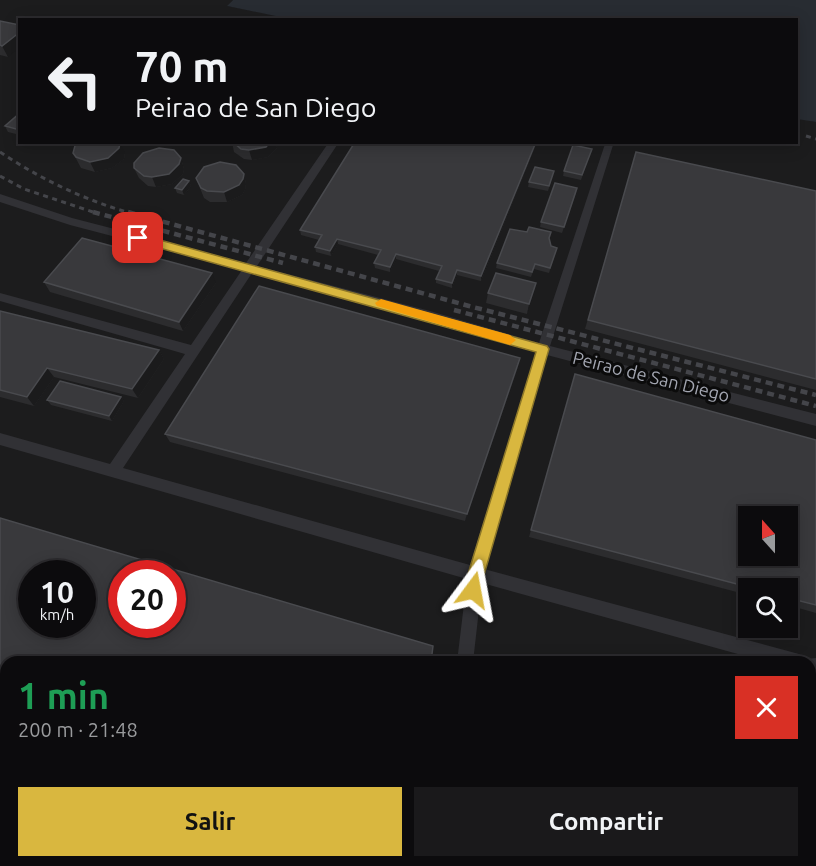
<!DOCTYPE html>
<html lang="es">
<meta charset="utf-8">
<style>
body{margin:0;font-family:Ubuntu,sans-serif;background:#1a191b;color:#f1f3f6;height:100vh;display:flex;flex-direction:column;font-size:22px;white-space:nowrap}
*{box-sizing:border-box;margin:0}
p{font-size:20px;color:#9a9b9d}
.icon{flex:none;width:33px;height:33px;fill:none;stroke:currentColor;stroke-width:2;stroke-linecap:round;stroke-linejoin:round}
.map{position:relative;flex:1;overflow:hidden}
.sheet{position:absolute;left:0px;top:656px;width:816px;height:212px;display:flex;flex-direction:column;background:#0c0b0d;border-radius:18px 18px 0 0;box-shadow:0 3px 15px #0003,0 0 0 2px #2c2b2e}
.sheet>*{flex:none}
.guide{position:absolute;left:18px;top:18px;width:780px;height:126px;border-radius:0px;box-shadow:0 3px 15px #0003,0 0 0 2px #2c2b2e;background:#0c0b0d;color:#f1f3f6;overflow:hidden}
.needle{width:39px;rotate:339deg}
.controls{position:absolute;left:738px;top:506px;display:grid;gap:12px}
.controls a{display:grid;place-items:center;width:60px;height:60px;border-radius:0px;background:#0c0b0d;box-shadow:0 3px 15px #0003,0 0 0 2px #2c2b2e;font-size:30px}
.speed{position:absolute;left:18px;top:560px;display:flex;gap:12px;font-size:30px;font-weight:700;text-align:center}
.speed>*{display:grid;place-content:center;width:78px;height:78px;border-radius:50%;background:#0c0b0d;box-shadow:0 3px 15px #0003,0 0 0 2px #2c2b2e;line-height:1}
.speed small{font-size:15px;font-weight:400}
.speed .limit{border:9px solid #d22;background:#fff;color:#111}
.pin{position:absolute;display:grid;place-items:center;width:51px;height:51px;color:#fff;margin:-26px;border-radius:12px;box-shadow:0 3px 9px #0006}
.me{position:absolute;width:66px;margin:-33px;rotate:13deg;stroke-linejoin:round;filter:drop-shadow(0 0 4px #0008)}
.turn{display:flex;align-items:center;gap:21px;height:126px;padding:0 18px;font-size:27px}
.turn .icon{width:78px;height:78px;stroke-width:2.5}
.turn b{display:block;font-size:42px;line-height:51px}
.round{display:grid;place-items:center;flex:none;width:63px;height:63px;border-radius:0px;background:#1a191b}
.headline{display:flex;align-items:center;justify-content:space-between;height:102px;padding:0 18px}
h1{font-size:36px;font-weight:600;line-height:45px;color:#1e9e55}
.button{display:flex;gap:12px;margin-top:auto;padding:12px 18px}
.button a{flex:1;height:69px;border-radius:0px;background:#d9b73f;color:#111;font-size:24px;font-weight:600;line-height:69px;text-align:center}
.button a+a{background:#1a191b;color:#f1f3f6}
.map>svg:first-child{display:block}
.built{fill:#1c1c1d;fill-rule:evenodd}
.water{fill:#282c32}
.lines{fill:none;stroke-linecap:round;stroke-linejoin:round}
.service{fill:#313135;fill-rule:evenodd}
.rail-far1{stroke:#44454a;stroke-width:3;stroke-dasharray:5 4.5;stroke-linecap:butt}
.rail{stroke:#44454a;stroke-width:4.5;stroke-dasharray:7 5;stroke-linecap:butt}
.wall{fill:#2c2c2e}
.shaded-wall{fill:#1b1b1c}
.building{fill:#39393c;stroke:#494a4e;stroke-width:1.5;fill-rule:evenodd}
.route{fill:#d9b73f;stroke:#8d7729;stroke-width:1.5}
.slow{fill:#f59e0b}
.labels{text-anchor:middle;stroke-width:6;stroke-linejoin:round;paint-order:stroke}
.street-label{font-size:18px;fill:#a2a5b0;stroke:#0b0b0b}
</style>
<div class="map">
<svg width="816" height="866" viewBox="0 0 816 866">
<rect width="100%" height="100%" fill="#100f11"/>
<path class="built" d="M0,0H233L228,6L295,19L20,20V142H796L797,118L816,122V866H0ZM748,516H788V555H748ZM32,573H82V624H32ZM122,573H172V624H122ZM748,588H788V627H748ZM6,662H810V861H6Z"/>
<path class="water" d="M233,0H816V122L797,119L796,20H295L227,6Z"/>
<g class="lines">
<path class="service" d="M329,142H339L257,266L430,311L539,343L605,144L614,142L550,346L816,414V426L547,355L484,569L799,654L806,659L816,658V674L810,673V662H767L482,583L473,662H457L467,579L0,445V433L110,464L185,354L0,301V293L191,345L242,270L70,225L0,202V194L72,218L246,263ZM252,273L430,321L536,352L470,565L123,468Z
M431,861H449L448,866H430Z"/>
<path class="rail-far1" d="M806,136L816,139
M0,152C42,180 85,200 133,214
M0,176L24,189L99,214"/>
<path class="rail" d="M93,212L283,263
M128,212L469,306L816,395
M454,310L816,406"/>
</g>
<path class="wall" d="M0,21L8,57L0,55Z
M20,113V135L8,132L5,126Z
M180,142H204L199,145L183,144Z
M232,142H276L277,148L268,157L252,160L244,159L234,152Z
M536,145L481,281L457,275L452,288L436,283V279L439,271L396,259L390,272L375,268L374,263L378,255L338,244L331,256L316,252L315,247L319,240L301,235L300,230Z
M636,152L816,191V390L585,329Z
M73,153H125L124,159L112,168L95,172L81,168Z
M590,154L581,180L563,176L564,171Z
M181,158L184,169L183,174L172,184L156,187L148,186L139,178L134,168Z
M554,171L548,191L528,187L529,182Z
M244,174L246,184L245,190L242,195L227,202H210L204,198L196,178Z
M189,181L191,186L184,195L177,193L175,188Z
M576,193L562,233L540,227L541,222Z
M549,239L551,246L557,248L549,273L534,269L531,277L496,268L497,263Z
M44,282L216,283L183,331L50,292Z
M536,283L527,314L486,303L488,293Z
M0,311L159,350L164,359L138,398L54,377L34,406L0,397Z
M518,367L465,521L170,442L165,434Z
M575,374L816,440V613L788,605V588H748V595L529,537Z
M121,397L124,401L112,421L51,405L47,400Z"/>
<path class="shaded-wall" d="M20,32V47L8,57L2,46Z
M270,142H276L277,148L268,157L252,160L249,150Z
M536,142V145L481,281V276Z
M120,143L125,153L124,159L112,168L95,172L90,162Z
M181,158L184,169L183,174L172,184L156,187L152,177Z
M244,174L246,184L245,190L242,195L227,202L224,192Z
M189,181L191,186L184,195L182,190Z
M337,239L338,244L331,256L330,251Z
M396,254V259L390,272V267Z
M457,270V275L452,288V283Z
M212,273L216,283L183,331L179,322Z
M536,283L534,293L527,314L529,304Z
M159,350L164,359L138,398L132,389Z
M520,358L518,367L465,521L467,514Z
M47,368L54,377L34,406L27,397Z
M121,397L124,401L112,421L109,416Z"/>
<path class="building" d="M0,21L20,25V32L2,46L0,45Z
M20,113V130L5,126Z
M76,142H120V143L119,148L108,158L90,162L76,157L73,153Z
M233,142H270L266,147L249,150L241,149Z
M355,142H536L481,276L457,270L452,283L436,279L442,266L396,254L390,267L374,263L381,250L337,239L330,251L315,247L322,235L300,230Z
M573,145L592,149L582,175L564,171Z
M159,148L174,150L181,158L179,164L169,174L152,177L144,176L134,168V163L143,153Z
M636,152L816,191V379L588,320Z
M220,162L236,165L244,174L243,179L239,185L224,192L207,191L201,188L196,178L204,167Z
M535,167L554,171L549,186L529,182Z
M183,179L189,181L182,190L175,188Z
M555,183L577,188L564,227L541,222Z
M529,227L551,232L549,238L551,246L557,248L550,268L535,264L532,272L497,263L510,229L527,232Z
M82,238L212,273L179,322L44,282Z
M496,273L536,283L529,304L488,293Z
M259,286L520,358L467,514L165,434Z
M0,311L159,350L132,389L47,368L27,397L0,390Z
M575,374L816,440V605L788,598V588H752L531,530ZM748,516H788V555H748Z
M60,381L121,397L109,416L47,400Z
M0,518L433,646L431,662H6V861H405V866H0ZM32,573H82V624H32ZM122,573H172V624H122Z
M810,759L816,761V866H485V861H810Z"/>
<path class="route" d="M138,234L547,346L549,349L478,596L473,598L467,596L465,590L468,574L536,352L134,241V235Z"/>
<path class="slow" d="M381,299L510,335L516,340L510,345L377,306L375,303Z"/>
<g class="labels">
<g class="street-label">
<text transform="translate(651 377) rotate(14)" y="6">Peirao de San Diego</text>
</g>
</g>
</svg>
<div class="controls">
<a><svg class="needle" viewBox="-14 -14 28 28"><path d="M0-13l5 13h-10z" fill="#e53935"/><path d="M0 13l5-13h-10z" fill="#9a9b9d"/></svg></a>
<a><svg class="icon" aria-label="search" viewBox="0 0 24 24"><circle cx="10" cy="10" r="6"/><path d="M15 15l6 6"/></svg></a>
</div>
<div class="speed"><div>10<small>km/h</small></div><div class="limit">20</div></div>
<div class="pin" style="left:138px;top:238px;background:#d93025"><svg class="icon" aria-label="arrive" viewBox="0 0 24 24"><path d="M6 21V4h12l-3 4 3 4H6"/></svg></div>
<svg class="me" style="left:473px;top:590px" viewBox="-20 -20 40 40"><path d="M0-17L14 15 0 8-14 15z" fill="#d9b73f" stroke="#fff" stroke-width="4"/></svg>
<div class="guide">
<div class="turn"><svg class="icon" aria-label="left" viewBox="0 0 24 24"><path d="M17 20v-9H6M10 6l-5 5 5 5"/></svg><div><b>70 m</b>Peirao de San Diego</div></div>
</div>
<section class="sheet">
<div class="headline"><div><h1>1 min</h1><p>200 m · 21:48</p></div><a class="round" style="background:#d93025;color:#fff"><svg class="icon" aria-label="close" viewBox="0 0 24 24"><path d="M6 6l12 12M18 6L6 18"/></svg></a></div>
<div class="button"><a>Salir</a><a>Compartir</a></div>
</section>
</div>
